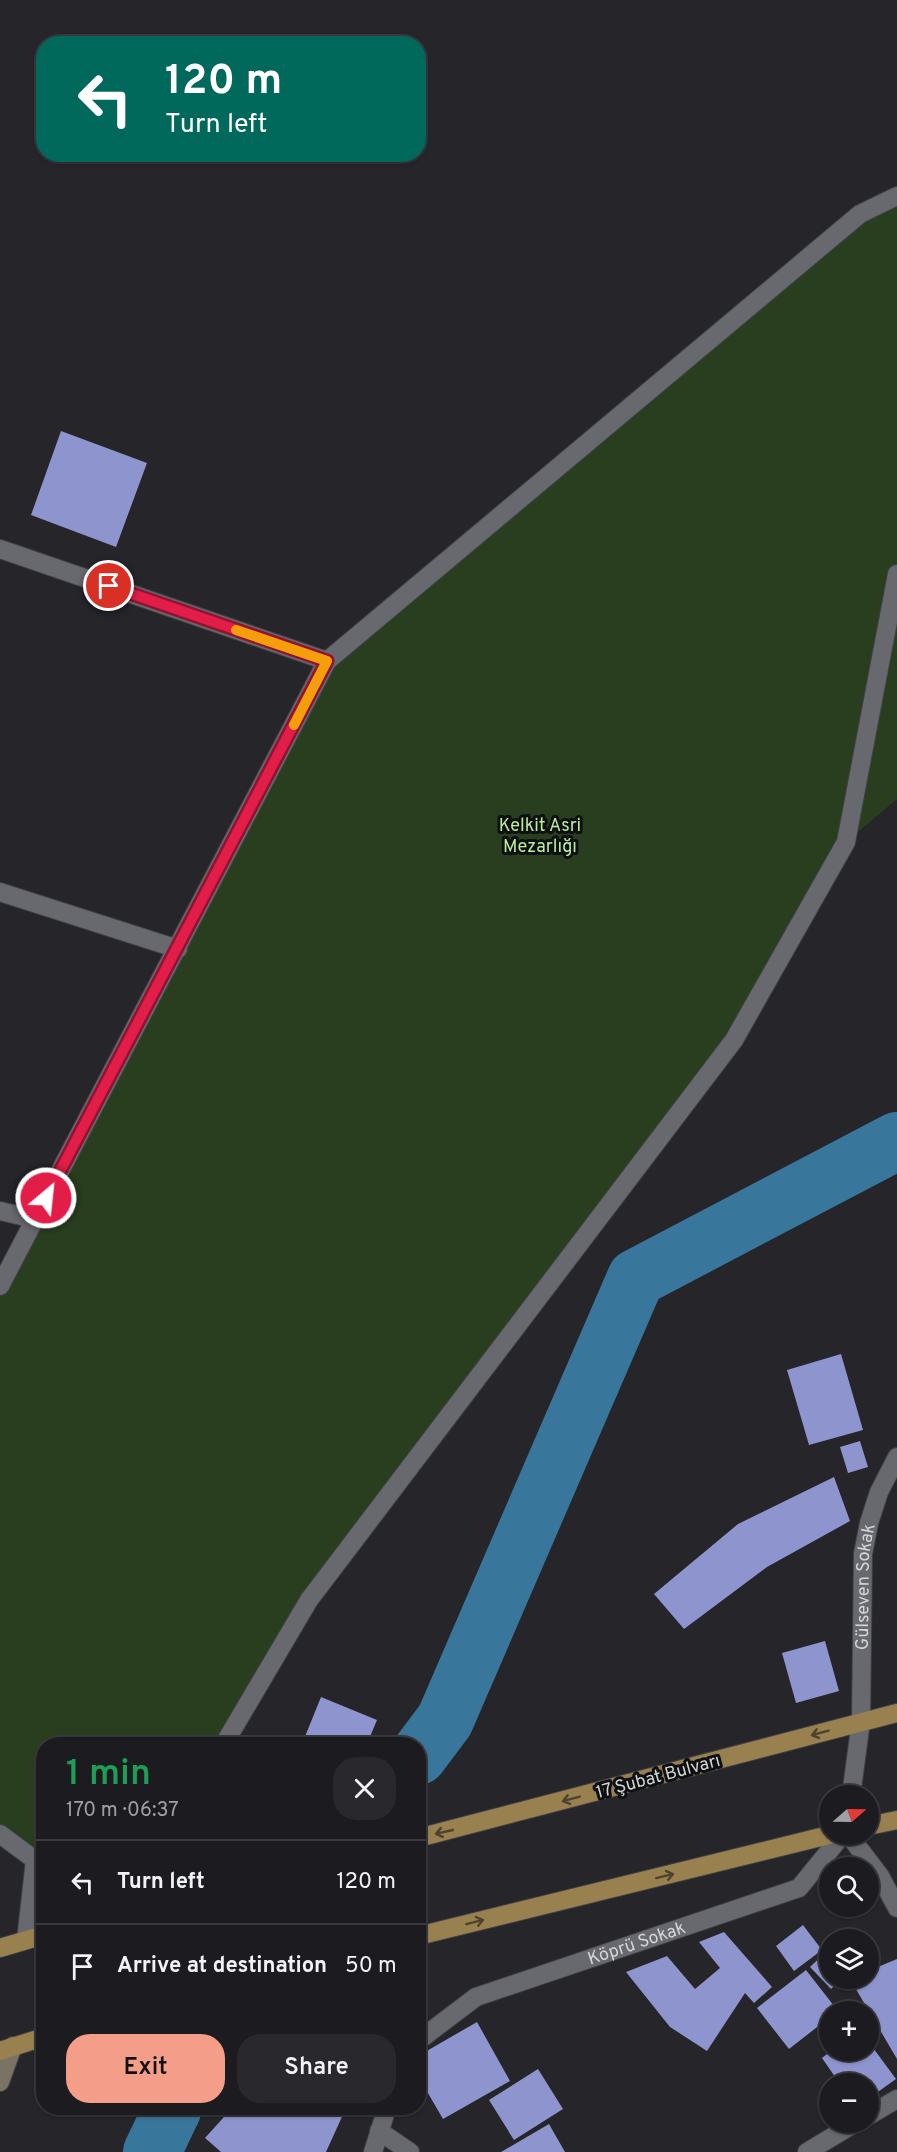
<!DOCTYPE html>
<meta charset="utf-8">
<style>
body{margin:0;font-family:Overpass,sans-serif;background:#29292d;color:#f1f3f6;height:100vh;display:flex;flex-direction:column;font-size:22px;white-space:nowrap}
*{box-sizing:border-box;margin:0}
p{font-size:20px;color:#a0a1a5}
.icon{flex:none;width:33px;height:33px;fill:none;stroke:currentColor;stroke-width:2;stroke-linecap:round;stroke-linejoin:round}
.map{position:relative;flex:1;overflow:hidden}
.drawer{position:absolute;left:36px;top:1737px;width:390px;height:378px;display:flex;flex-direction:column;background:#1c1c20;border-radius:24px;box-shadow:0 2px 4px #0004,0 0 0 2px #3a3a3e}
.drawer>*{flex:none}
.guide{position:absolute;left:36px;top:36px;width:390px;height:126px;border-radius:24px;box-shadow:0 2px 4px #0004,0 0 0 2px #3a3a3e;background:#00695c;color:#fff;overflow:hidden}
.needle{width:39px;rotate:70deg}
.controls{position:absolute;left:819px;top:1785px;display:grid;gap:12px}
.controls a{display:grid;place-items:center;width:60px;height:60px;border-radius:50%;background:#1c1c20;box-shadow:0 2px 4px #0004,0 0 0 2px #3a3a3e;font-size:30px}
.pin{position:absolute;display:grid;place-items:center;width:51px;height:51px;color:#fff;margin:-26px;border:3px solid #fff;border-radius:50%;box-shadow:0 2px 6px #0007}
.me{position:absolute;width:66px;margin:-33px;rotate:28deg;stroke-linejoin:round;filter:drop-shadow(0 0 4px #0008)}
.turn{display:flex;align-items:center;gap:21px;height:126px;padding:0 30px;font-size:27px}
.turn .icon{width:78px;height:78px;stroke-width:2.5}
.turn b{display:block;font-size:42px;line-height:51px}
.round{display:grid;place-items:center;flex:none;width:63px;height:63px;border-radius:24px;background:#29292d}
.overview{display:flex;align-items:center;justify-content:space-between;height:102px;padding:0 30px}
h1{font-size:36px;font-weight:600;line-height:45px;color:#1e9e55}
.cta{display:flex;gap:12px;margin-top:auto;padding:12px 30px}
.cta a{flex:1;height:69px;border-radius:24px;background:#f49e89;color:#111;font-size:24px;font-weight:600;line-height:69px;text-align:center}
.cta a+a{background:#29292d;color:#f1f3f6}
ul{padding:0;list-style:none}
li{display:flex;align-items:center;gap:18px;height:84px;padding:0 30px;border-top:2px solid #3a3a3e}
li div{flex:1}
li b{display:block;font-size:22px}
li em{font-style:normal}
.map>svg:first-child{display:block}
.green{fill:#293e1f}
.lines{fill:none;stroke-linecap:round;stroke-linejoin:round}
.river{stroke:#38769b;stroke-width:58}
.building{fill:#8e94ce}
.minor-casing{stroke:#414246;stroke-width:20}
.tertiary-casing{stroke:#414246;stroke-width:20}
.secondary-casing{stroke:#414246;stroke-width:20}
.trunk-casing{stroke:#414246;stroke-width:20}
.minor{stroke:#68696f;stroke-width:18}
.tertiary{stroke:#68696f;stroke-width:18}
.secondary{stroke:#7a7263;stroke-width:18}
.trunk{stroke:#99804f;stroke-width:18}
.oneway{stroke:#4d422d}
.route-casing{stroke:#92132f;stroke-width:15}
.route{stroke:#e11d48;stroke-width:10}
.slow{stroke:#f59e0b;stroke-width:10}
.labels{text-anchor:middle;stroke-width:6;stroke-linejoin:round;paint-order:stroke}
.park-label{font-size:18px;fill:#b9eea1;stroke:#0e0f11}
.street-label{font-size:18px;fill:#d4d5d8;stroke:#0e0f11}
</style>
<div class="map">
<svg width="897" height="2152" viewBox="0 0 897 2152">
<rect width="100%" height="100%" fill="#25252a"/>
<path class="green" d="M897,196V799L846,842L734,1040L309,1600L224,1744H44L43,1858L0,1834V1286L327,661L860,214Z"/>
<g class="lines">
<path class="river" d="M418,1756L445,1720L636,1278L897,1141
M152,2152L173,2108"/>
</g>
<path class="building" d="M61,431L147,463L116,547L31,515Z
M841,1354L863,1430L809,1445L787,1370Z
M860,1441L868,1467L848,1473L840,1447Z
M834,1477L850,1521L767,1567L684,1629L654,1594L738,1524Z
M825,1641L839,1691L796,1703L782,1653Z
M321,1697L377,1720L367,1744H302Z
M803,1925L822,1950L794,1971L776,1946Z
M724,1932L772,1987L754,2003L745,1993L707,2051L670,2027L626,1972L667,1956L695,1989L720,1968L699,1942Z
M830,1948V1978H842L831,1989L810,1967Z
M897,1959V2059L850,1979L868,1978V1971Z
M806,1970L838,2011L830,2012V2017L789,2049L757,2008Z
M477,2022L510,2081L443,2119L418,2076V2056Z
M868,2041L896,2079L868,2099V2084H840L822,2058L832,2050H868Z
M538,2069L563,2109L514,2140L489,2100Z
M232,2108H346L326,2152H221L205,2138Z
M549,2124L565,2152H501Z"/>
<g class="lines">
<g class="minor-casing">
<g id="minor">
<path d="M0,549L327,661"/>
<path d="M0,892L178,949"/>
<path d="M0,1211L35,1219"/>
<path id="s1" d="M851,1796L861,1721L863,1554L869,1523L879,1492L897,1457"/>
<path d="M848,1834L880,1876L897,1908"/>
<path id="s2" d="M418,2041L476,1997L799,1888L843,1834"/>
<path d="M868,2116L897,2099"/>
<path d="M379,2131L410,2152"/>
<path d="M373,2152L387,2108"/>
<path d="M807,2152L857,2122"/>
</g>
</g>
<g class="tertiary-casing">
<path id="tertiary" d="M0,1286L327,661L860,214L897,196
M224,1744L309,1600L734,1040L846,842L897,574
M0,1834L35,1860L26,1940"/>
</g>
<g class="secondary-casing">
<path id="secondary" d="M0,2082L13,2046"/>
</g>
<g class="trunk-casing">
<path id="trunk" d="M868,1826L897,1820
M418,1838L897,1713
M418,1936L833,1834
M0,1948L44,1935
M0,2051L44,2037"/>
</g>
<use href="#minor" class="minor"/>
<use href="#tertiary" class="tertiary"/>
<use href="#secondary" class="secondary"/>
<use href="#trunk" class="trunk"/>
</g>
<defs><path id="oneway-shaft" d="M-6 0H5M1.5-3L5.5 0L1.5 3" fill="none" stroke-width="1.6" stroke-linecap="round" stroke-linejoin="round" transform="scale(1.5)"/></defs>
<g class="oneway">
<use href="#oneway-shaft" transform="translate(820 1733) rotate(165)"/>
<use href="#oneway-shaft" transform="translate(571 1799) rotate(165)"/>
<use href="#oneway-shaft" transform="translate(444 1832) rotate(167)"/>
<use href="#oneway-shaft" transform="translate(665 1876) rotate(-14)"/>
<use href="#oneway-shaft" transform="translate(475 1922) rotate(-14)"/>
</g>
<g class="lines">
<g class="route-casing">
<path id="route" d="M46,1198L327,661L109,586"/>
</g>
<use href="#route" class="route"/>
<path class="slow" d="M236,630L327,661L294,725"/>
</g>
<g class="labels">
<g class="park-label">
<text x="540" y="831">Kelkit Asri<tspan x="540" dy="21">Mezarlığı</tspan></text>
</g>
<g class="street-label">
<text dy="6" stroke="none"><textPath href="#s1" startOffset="210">Gülseven Sokak</textPath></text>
<text transform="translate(658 1776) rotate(-15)" y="6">17 Şubat Bulvarı</text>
<text dy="6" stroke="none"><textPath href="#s2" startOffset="242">Köprü Sokak</textPath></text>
</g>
</g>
</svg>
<div class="controls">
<a><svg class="needle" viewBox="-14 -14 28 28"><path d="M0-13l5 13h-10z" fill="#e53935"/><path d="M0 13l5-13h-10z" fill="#a0a1a5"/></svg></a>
<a><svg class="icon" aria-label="search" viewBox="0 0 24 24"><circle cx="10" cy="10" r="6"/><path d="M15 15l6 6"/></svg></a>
<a><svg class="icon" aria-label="layers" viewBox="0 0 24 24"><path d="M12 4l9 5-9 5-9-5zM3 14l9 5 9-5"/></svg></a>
<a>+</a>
<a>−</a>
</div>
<div class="pin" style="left:109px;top:586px;background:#d93025"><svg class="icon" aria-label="arrive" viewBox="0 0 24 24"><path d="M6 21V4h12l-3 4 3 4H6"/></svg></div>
<svg class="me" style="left:46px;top:1198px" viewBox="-20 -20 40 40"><circle r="17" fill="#e11d48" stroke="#fff" stroke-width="3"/><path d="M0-11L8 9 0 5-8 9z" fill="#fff"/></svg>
<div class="guide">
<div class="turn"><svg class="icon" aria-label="left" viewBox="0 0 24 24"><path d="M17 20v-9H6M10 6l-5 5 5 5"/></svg><div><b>120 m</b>Turn left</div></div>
</div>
<section class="drawer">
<div class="overview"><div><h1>1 min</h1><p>170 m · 06:37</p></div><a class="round"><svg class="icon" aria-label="close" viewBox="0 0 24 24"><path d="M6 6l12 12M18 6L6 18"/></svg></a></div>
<ul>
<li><svg class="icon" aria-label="left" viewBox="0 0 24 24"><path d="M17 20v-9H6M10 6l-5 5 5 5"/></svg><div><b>Turn left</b></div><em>120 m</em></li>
<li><svg class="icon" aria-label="arrive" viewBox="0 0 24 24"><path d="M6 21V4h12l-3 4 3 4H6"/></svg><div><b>Arrive at destination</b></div><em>50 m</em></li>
</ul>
<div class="cta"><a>Exit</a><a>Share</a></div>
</section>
</div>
